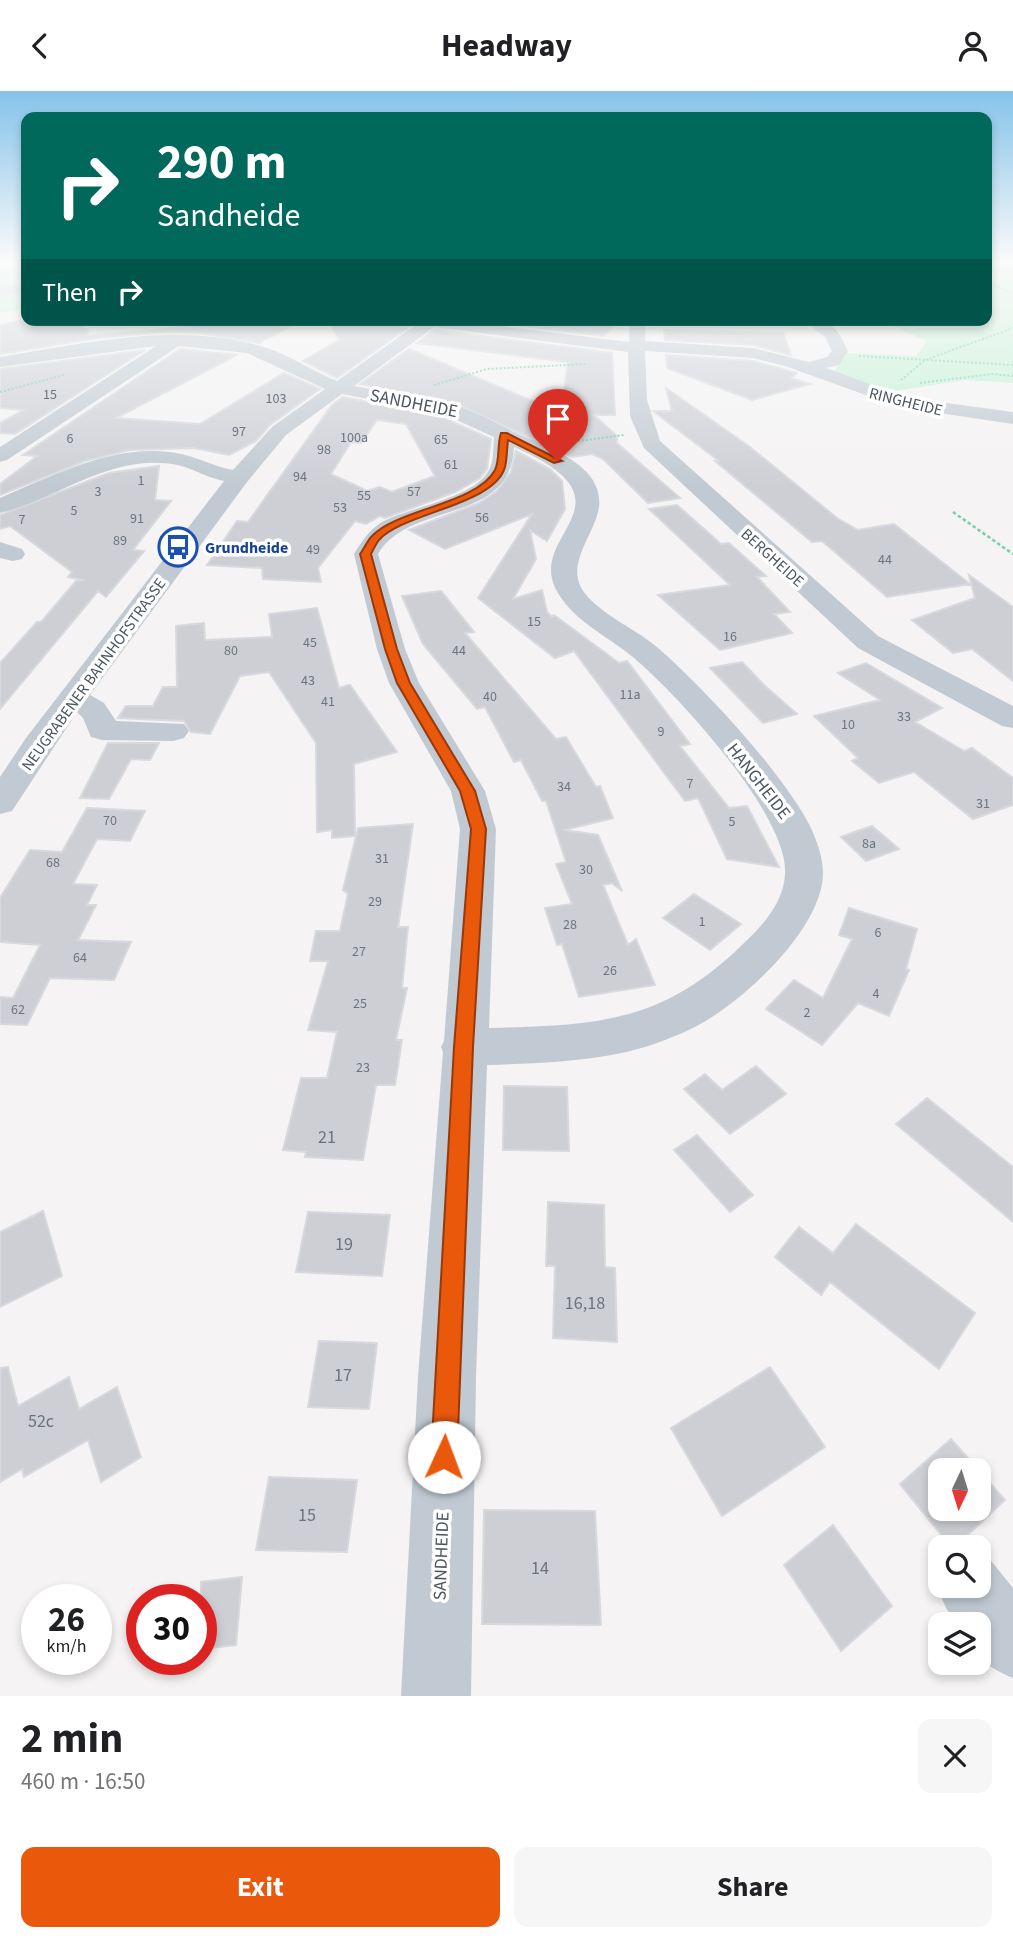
<!DOCTYPE html>
<meta charset="utf-8">
<style>
body{margin:0;font-family:"Source Sans 3",sans-serif;background:#f6f6f6;color:#202124;height:100vh;display:flex;flex-direction:column;font-size:26px;white-space:nowrap}
*{box-sizing:border-box;margin:0}
p{font-size:23px;color:#757577}
.icon{flex:none;width:38px;height:38px;fill:none;stroke:currentColor;stroke-width:2;stroke-linecap:round;stroke-linejoin:round}
.map{position:relative;height:1605px;overflow:hidden}
.side{display:flex;flex-direction:column;background:#fff;flex:1}
.side>*{flex:none}
.guide{position:absolute;left:21px;top:21px;width:971px;height:214px;border-radius:14px;box-shadow:0 4px 10px #0003;background:#00695c;color:#fff;overflow:hidden}
.needle{width:46px;rotate:184deg}
.buttons{position:absolute;left:928px;top:1367px;display:grid;gap:14px}
.buttons a{display:grid;place-items:center;width:63px;height:63px;border-radius:14px;background:#fff;box-shadow:0 4px 10px #0003;font-size:35px}
.speed{position:absolute;left:21px;top:1493px;display:flex;gap:14px;font-size:35px;font-weight:700;text-align:center}
.speed>*{display:grid;place-content:center;width:91px;height:91px;border-radius:50%;background:#fff;box-shadow:0 4px 10px #0003;line-height:1}
.speed small{font-size:18px;font-weight:400}
.speed .limit{border:10px solid #d22;background:#fff;color:#111}
.pin{position:absolute;display:grid;place-items:center;width:60px;height:60px;color:#fff;margin:-72px -30px;border-radius:50% 50% 50% 0;rotate:-45deg;box-shadow:0 0 7px #0007}
.pin .icon{rotate:45deg}
.me{position:absolute;width:77px;margin:-38px;rotate:2deg;stroke-linejoin:round;filter:drop-shadow(0 0 5px #0008)}
.turn{display:flex;align-items:center;gap:24px;height:147px;padding:0 21px;font-size:32px}
.turn .icon{width:91px;height:91px;stroke-width:2.5}
.turn b{display:block;font-size:49px;line-height:60px}
.then{display:flex;align-items:center;height:66px;padding:0 21px;background:#0003;gap:14px;font-size:26px}
.round{display:grid;place-items:center;flex:none;width:74px;height:74px;border-radius:14px;background:#f6f6f6}
.summary{display:flex;align-items:center;justify-content:space-between;height:119px;padding:0 21px}
h1{font-size:42px;font-weight:700;line-height:52px}
.action{display:flex;gap:14px;margin-top:auto;padding:14px 21px}
.action a{flex:1;height:80px;border-radius:14px;background:#ea580c;color:#fff;font-size:28px;font-weight:700;line-height:80px;text-align:center}
.action a+a{background:#f6f6f6;color:#202124}
header{display:flex;justify-content:space-between;align-items:center;height:91px;padding:0 21px;background:#fff;font-size:32px;font-weight:700}
.map>svg:first-child{display:block}
.green{fill:#c3f1d5}
.building{fill:#cdcfd5;stroke:#d7d9de;stroke-width:2;fill-rule:evenodd}
.lines{fill:none;stroke-linecap:round;stroke-linejoin:round}
.path-far1{stroke:#7ad0a6;stroke-width:2;stroke-dasharray:2 2;stroke-linecap:butt}
.path{stroke:#7ad0a6;stroke-width:2.5;stroke-dasharray:3.5 2.5;stroke-linecap:butt}
.minor{fill:#c1cad2;fill-rule:evenodd}
.route{fill:#ea580c;stroke:#983908;stroke-width:2}
.labels{text-anchor:middle;stroke-width:7;stroke-linejoin:round;paint-order:stroke}
.number-label{font-size:14px;fill:#6b747e}
.far-street-label{font-size:16px;fill:#4a5661;stroke:#fff}
.far-transit-label{font-size:16px;font-weight:bold;fill:#164399;stroke:#fff;text-anchor:start}
.street-label{font-size:18px;fill:#4a5661;stroke:#fff}
.near-number-label{font-size:18px;fill:#6b747e}
</style>
<header><svg class="icon" aria-label="back" viewBox="0 0 24 24"><path d="M15 5l-7 7 7 7"/></svg>Headway<svg class="icon" aria-label="person" viewBox="0 0 24 24"><circle cx="12" cy="8" r="4"/><path d="M4 21q1-7 8-7t8 7"/></svg></header>
<div class="map">
<svg width="1013" height="1605" viewBox="0 0 1013 1605">
<rect width="100%" height="100%" fill="#f5f3f3"/>
<path class="green" d="M0,170H26V218L0,222Z
M987,170H1013V292L965,289L889,301L833,282L846,262L916,265L927,250L878,229H987Z"/>
<path class="building" d="M26,229V234L72,229L88,239L87,245L184,236L193,229H302L259,252L199,242L165,241L98,247L0,263V234Z
M328,229H403L411,234L337,287L303,270L339,249Z
M476,229H622L603,245Z
M435,239L612,262L615,324H594L617,345V352L680,407L648,412L603,368L592,363L572,366L454,312L360,293L409,258L535,311L562,315L568,271L417,252Z
M664,239L783,242L791,264L753,254L665,249Z
M180,258L237,264L116,327L200,333L284,282L320,298L270,334L256,350L229,364L194,357L130,359L85,370L0,404V393L37,365L23,364Z
M145,259L15,343L0,342V332L24,319L0,317V278Z
M666,264L753,270L797,282L791,287L810,293L752,309L667,277Z
M666,297L750,356L837,427L858,439L894,433L970,493L887,506L822,450L812,451L715,370H719L653,320H672Z
M343,306L440,325L491,348L487,378L480,387L455,401L385,427L380,425L366,433L355,430L318,477L321,491L263,488L262,477L207,474L237,430L248,431L332,314ZM377,329L406,333L435,385L392,401L380,396L367,400L331,383L351,351L361,352Z
M516,360L550,378L562,390L565,418L547,450L530,439L536,468L513,508L542,499L547,521L552,526L554,524L619,572L627,570L690,653L680,655L729,717L747,715L779,776L727,768L698,707L685,710L574,560L555,567L478,507L532,423L445,458L409,439L479,412L497,400L511,381Z
M159,375L155,409L171,410L133,459L144,460L106,506L98,500L0,618V572L37,531H41L76,490L84,489L68,486L72,481L10,435L0,438V424L109,382Z
M677,414L721,453L729,452L766,485L757,486L790,521L774,523L792,542L720,559L658,504L730,494L649,418Z
M969,484L1013,516V590L972,558L953,562L912,529L975,507Z
M441,500L474,541L465,542L556,648L566,646L596,696L600,695L613,727L564,739L598,744L622,800L612,792L603,794L628,854L636,848L655,894L579,906L562,853L557,854L545,817L572,813L556,773L566,771L546,710H542L521,669L514,671L485,616L477,618L423,553L402,505Z
M317,517L339,597L350,594L397,661L354,673L355,745L332,747V739L317,741L316,652L269,581L240,585L210,643L191,641L184,630L118,627L126,615H153L163,596H177L176,535L204,532L205,549L272,546L269,523Z
M742,571L765,595L797,623L763,632L710,577Z
M866,572L942,617L915,631L964,660L972,657L1013,687V714L973,728L914,681L879,692L852,670L858,667L814,625L880,609L838,582Z
M108,652H159L150,669L131,668L109,708L80,707Z
M87,717L145,720L130,750L97,748L73,793L97,794L87,814H96L78,849L131,851L114,889L50,887L27,934L0,933V906L13,907L40,854L0,851V807L30,759L62,761Z
M413,733L398,836H408L402,897H407L396,949H402L395,994H376L363,1069L305,1066L306,1061L283,1059L301,987H327L337,941L308,939L328,870H310L316,840H340L348,803L343,799L358,737Z
M872,735L899,758L866,770L841,746Z
M694,803L741,833L710,859L663,827Z
M849,817L917,838L906,878L909,879L889,925L858,912L822,954L766,918L794,889L823,907L852,848L839,844Z
M756,975L786,1003L730,1043L684,998L705,983L722,999Z
M504,995L567,996L569,1060L503,1059Z
M927,1007L1013,1076V1131L896,1033Z
M697,1044L753,1104L730,1121L674,1059Z
M548,1111L604,1114L605,1176L615,1177L617,1251L553,1247L555,1175H546Z
M43,1120L62,1185L0,1216V1141Z
M308,1121L390,1124L382,1185L296,1181Z
M856,1133L975,1222L939,1278L830,1191L821,1204L775,1166L799,1136L833,1162Z
M319,1250L377,1252L369,1318L308,1316Z
M8,1276L18,1315L69,1286L79,1318L117,1296L141,1366L101,1391L88,1349L24,1386L22,1378L0,1391V1277Z
M770,1276L825,1356L722,1425L671,1337Z
M951,1348L1005,1409L955,1456H951L900,1393ZM940,1379H978V1418H940Z
M269,1386L357,1389L347,1461L256,1459Z
M484,1419L595,1420L601,1534L482,1533Z
M833,1434L892,1515L841,1560L784,1474Z
M242,1486L236,1554L201,1558V1491Z"/>
<g class="lines">
<path class="path-far1" d="M987,192L1013,202
M859,265L1013,274
M901,289L925,269L1013,237
M920,292L992,283L1013,285
M434,294L487,278L587,273
M0,301L64,284
M570,351L624,344"/>
<path class="path" d="M953,421L1013,463"/>
<path class="minor" d="M26,193V201L0,205V197Z
M405,229H453L629,251L630,229H646L645,250L753,257L809,271L827,266L832,260L825,246L804,229C832,229 837,236 848,260L839,274L826,277L909,307L1013,321V333L899,316L785,275L753,267L645,260L647,309L660,350L878,545L1013,615V637L1002,635L858,557L644,357L630,325L628,261L434,236L354,295C387,301 420,305 453,314C474,320 492,330 512,340C542,355 604,371 599,416C595,445 561,476 587,505C607,527 636,538 658,557C703,596 785,684 811,737C817,751 823,766 823,782C823,833 755,898 715,924C694,938 670,948 645,956C594,971 541,972 487,974L476,1286L471,1605H401L418,1286L443,961L441,956L444,950L460,738L451,700L389,592L377,558L354,463C362,450 369,439 382,431C410,416 475,407 489,379C494,370 493,356 494,346L441,322L342,303L286,344L247,391L90,604L104,612L116,630L184,633L189,640L184,647L173,650L102,649L91,646L83,627L77,621L12,720L0,723V686L26,647L224,390C208,387 194,378 178,374C112,361 60,407 0,422V407C55,384 115,352 176,362C196,365 214,376 233,379L272,336L325,298L247,262L179,255L7,369L0,371V356L156,255L0,276V266C85,252 179,230 264,256C290,264 312,280 337,290L416,234ZM514,356C644,413 522,443 558,502C576,532 608,545 634,567C678,604 790,726 785,784C783,813 762,835 742,854C661,933 595,934 489,937L496,738L485,700L419,592L405,558L378,463C410,409 511,434 514,356Z
M0,451L22,458L25,463L22,468L13,470L0,467Z
M978,1465L992,1471L1013,1497V1587C980,1573 978,1568 978,1533H957L946,1517L936,1494L940,1485V1494H978Z"/>
</g>
<linearGradient id="sky" x2="0" y2="1"><stop stop-color="#85c3ea"/><stop offset="0.43" stop-color="#fafafa"/><stop offset="1" stop-color="#fafafa" stop-opacity="0"/></linearGradient>
<rect width="1013" height="395" fill="url(#sky)"/>
<path class="route" d="M501,342H507L562,370L554,372L508,349C507,357 507,368 505,376C495,414 402,422 379,449C376,453 373,459 371,463L397,558L410,592L475,700L486,738L473,956L457,1366L453,1375L444,1379L435,1375L431,1366L454,956L471,738L460,700L397,592L385,558L360,463C364,458 367,450 372,445C397,418 477,413 495,379C500,369 497,353 501,342Z"/>
<defs>
<g id="bus-ring" transform="scale(2.0125)"><circle r="9.5" fill="#fff" stroke="#1a4fb4" stroke-width="1.5"/><path d="M-5-6H5V4H4V6H2V4H-2V6H-4V4H-5ZM-3.5-4V0h7V-4ZM-3.5 1.2v1.5H-2V1.2ZM2 1.2v1.5H3.5V1.2Z" fill="#1a4fb4"/></g>
</defs>
<g fill-rule="evenodd">
<use href="#bus-ring" x="178" y="456"/>
</g>
<g class="labels">
<g class="number-label">
<text x="50" y="308">15</text>
<text x="276" y="312">103</text>
<text x="239" y="345">97</text>
<text x="354" y="351">100a</text>
<text x="70" y="352">6</text>
<text x="441" y="353">65</text>
<text x="324" y="363">98</text>
<text x="451" y="378">61</text>
<text x="300" y="390">94</text>
<text x="141" y="394">1</text>
<text x="98" y="405">3</text>
<text x="414" y="405">57</text>
<text x="364" y="409">55</text>
<text x="340" y="421">53</text>
<text x="74" y="424">5</text>
<text x="482" y="431">56</text>
<text x="137" y="432">91</text>
<text x="22" y="433">7</text>
<text x="120" y="454">89</text>
<text x="313" y="463">49</text>
<text x="885" y="473">44</text>
<text x="534" y="535">15</text>
<text x="730" y="550">16</text>
<text x="310" y="556">45</text>
<text x="231" y="564">80</text>
<text x="459" y="564">44</text>
<text x="308" y="594">43</text>
<text x="630" y="608">11a</text>
<text x="490" y="610">40</text>
<text x="328" y="615">41</text>
<text x="904" y="630">33</text>
<text x="848" y="638">10</text>
<text x="661" y="645">9</text>
<text x="690" y="697">7</text>
<text x="564" y="700">34</text>
<text x="983" y="717">31</text>
<text x="110" y="734">70</text>
<text x="732" y="735">5</text>
<text x="869" y="757">8a</text>
<text x="382" y="772">31</text>
<text x="53" y="776">68</text>
<text x="586" y="783">30</text>
<text x="375" y="815">29</text>
<text x="702" y="835">1</text>
<text x="570" y="838">28</text>
<text x="878" y="846">6</text>
<text x="359" y="865">27</text>
<text x="80" y="871">64</text>
<text x="610" y="884">26</text>
<text x="876" y="907">4</text>
<text x="360" y="917">25</text>
<text x="18" y="923">62</text>
<text x="807" y="926">2</text>
<text x="363" y="981">23</text>
</g>
<g class="far-street-label">
<text transform="translate(906 310) rotate(14)" y="6">RINGHEIDE</text>
<text transform="translate(773 466) rotate(42)" y="6">BERGHEIDE</text>
<text transform="translate(93 583) rotate(-54)" y="6">NEUGRABENER BAHNHOFSTRASSE</text>
</g>
<g class="far-transit-label">
<text x="205" y="462">Grundheide</text>
</g>
<g class="street-label">
<text transform="translate(414 312) rotate(11)" y="6">SANDHEIDE</text>
<text transform="translate(759 690) rotate(52)" y="6">HANGHEIDE</text>
<text transform="translate(441 1465) rotate(-88)" y="6">SANDHEIDE</text>
</g>
<g class="near-number-label">
<text x="327" y="1052">21</text>
<text x="344" y="1159">19</text>
<text x="585" y="1218">16,18</text>
<text x="343" y="1290">17</text>
<text x="41" y="1336">52c</text>
<text x="307" y="1430">15</text>
<text x="540" y="1483">14</text>
</g>
</g>
</svg>
<div class="buttons">
<a><svg class="needle" viewBox="-14 -14 28 28"><path d="M0-13l5 13h-10z" fill="#e53935"/><path d="M0 13l5-13h-10z" fill="#757577"/></svg></a>
<a><svg class="icon" aria-label="search" viewBox="0 0 24 24"><circle cx="10" cy="10" r="6"/><path d="M15 15l6 6"/></svg></a>
<a><svg class="icon" aria-label="layers" viewBox="0 0 24 24"><path d="M12 4l9 5-9 5-9-5zM3 14l9 5 9-5"/></svg></a>
</div>
<div class="speed"><div>26<small>km/h</small></div><div class="limit">30</div></div>
<div class="pin" style="left:558px;top:370px;background:#d93025"><svg class="icon" aria-label="arrive" viewBox="0 0 24 24"><path d="M6 21V4h12l-3 4 3 4H6"/></svg></div>
<svg class="me" style="left:444px;top:1366px" viewBox="-20 -20 40 40"><circle r="19" fill="#fff"/><path d="M0-13L10 11 0 6-10 11z" fill="#ea580c"/></svg>
<div class="guide">
<div class="turn"><svg class="icon" aria-label="right" viewBox="0 0 24 24"><path d="M7 20v-9h11M14 6l5 5-5 5"/></svg><div><b>290 m</b>Sandheide</div></div>
<div class="then">Then<svg class="icon" aria-label="right" viewBox="0 0 24 24"><path d="M7 20v-9h11M14 6l5 5-5 5"/></svg></div>
</div>
</div>
<section class="side">
<div class="summary"><div><h1>2 min</h1><p>460 m · 16:50</p></div><a class="round"><svg class="icon" aria-label="close" viewBox="0 0 24 24"><path d="M6 6l12 12M18 6L6 18"/></svg></a></div>
<div class="action"><a>Exit</a><a>Share</a></div>
</section>
